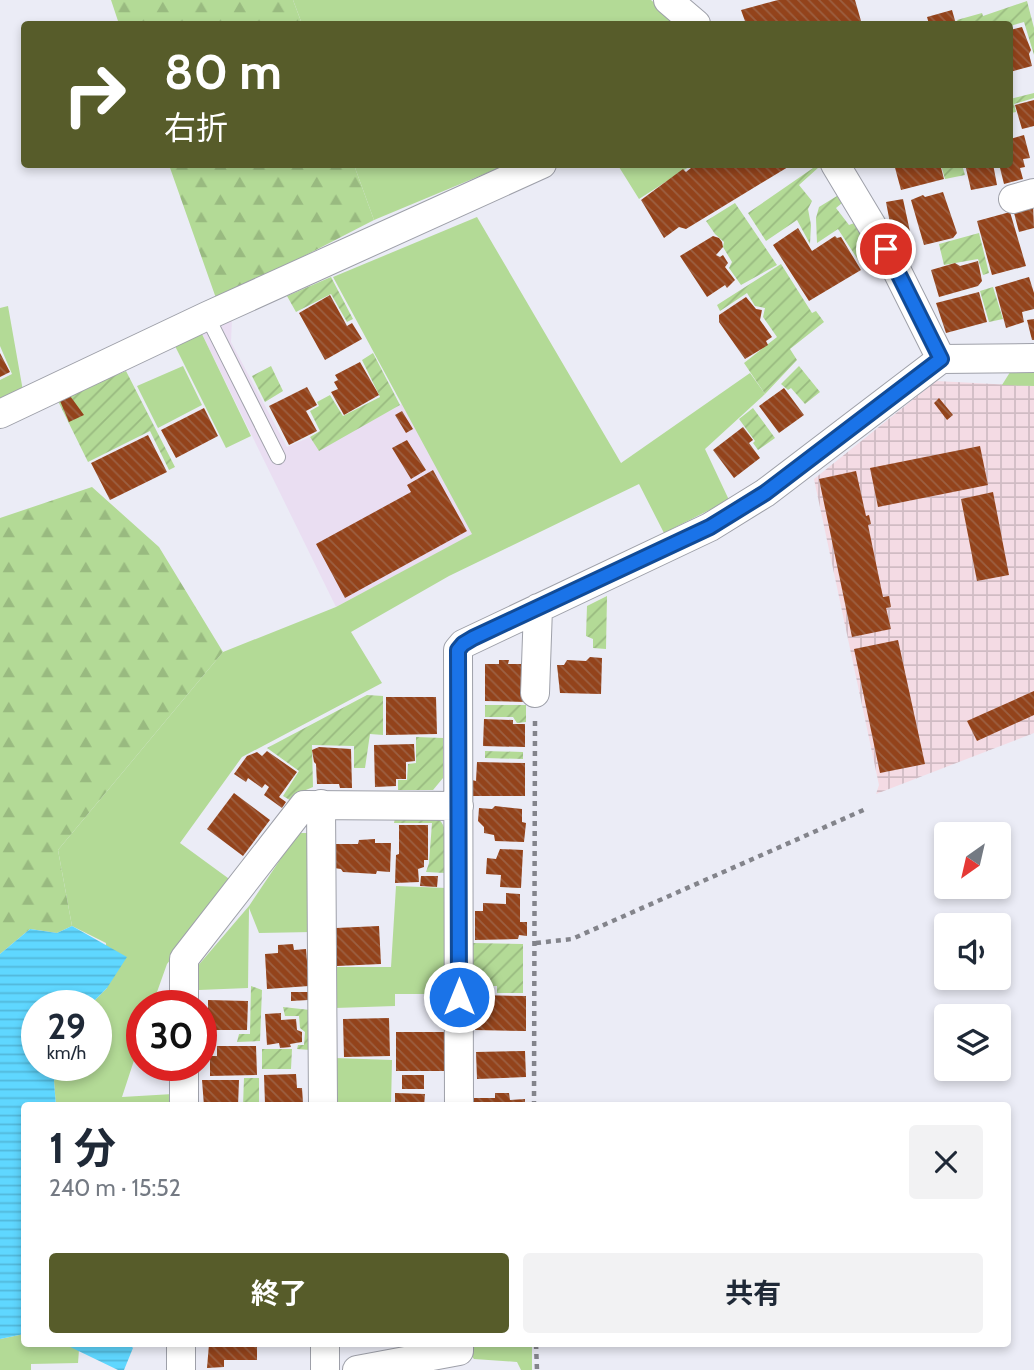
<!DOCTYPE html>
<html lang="ja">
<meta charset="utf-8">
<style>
body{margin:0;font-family:Cabin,"Noto Sans JP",sans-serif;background:#f2f2f3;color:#1f2937;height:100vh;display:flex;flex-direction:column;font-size:26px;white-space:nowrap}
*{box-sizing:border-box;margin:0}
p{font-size:23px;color:#747a83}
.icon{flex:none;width:38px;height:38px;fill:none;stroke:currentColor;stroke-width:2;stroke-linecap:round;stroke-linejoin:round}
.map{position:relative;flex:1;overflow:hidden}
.side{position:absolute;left:21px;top:1102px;width:990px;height:245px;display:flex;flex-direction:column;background:#fff;border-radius:7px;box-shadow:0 4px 10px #0003}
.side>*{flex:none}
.hud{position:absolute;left:21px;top:21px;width:992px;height:147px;border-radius:7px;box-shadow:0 4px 10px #0003;background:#575c2a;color:#fff;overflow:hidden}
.needle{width:46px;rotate:214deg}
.controls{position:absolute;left:934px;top:822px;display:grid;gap:14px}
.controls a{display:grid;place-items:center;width:77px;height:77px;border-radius:7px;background:#fff;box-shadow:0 4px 10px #0003;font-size:35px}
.speed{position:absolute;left:21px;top:990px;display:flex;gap:14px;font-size:35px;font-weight:700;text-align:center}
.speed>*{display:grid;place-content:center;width:91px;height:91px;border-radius:50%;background:#fff;box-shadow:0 4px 10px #0003;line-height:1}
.speed small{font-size:18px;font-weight:400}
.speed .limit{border:10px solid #d22;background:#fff;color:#111}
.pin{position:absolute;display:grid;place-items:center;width:60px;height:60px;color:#fff;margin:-30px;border:4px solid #fff;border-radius:50%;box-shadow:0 2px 7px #0007}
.me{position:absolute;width:77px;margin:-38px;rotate:0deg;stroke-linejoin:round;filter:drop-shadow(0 0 5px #0008)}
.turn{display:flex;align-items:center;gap:24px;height:147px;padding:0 28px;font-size:32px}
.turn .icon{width:91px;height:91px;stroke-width:2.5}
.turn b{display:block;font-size:49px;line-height:60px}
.round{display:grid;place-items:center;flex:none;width:74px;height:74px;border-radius:7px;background:#f2f2f3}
.overview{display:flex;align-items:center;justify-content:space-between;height:119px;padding:0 28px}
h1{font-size:42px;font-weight:700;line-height:52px}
.action{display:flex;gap:14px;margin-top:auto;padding:14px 28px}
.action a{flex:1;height:80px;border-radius:7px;background:#575c2a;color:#fff;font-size:28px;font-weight:700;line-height:80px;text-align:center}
.action a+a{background:#f2f2f3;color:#1f2937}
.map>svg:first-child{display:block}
.commercial{fill:#eadef2}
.industrial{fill:url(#industrial-grid)}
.grass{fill:#b3da96}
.forest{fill:url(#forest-firs)}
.garden{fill:url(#garden-furrows)}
.water{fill:url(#water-rules)}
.building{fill:url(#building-back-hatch)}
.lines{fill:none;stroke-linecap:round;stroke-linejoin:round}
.lane-casing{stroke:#9ea0a9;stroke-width:16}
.street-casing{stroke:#9ea0a9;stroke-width:30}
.path{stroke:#83848b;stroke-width:4.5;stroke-dasharray:5 5;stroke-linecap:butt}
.lane{stroke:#fff;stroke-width:14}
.street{stroke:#fff;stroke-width:28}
.route-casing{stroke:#114b97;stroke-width:18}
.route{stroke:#1a73e8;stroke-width:12}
</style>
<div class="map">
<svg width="1034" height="1370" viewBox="0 0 1034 1370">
<defs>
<pattern id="industrial-grid" width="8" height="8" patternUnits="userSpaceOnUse" patternTransform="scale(1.75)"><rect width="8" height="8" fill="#f4dbe4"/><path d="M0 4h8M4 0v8" fill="none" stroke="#d0bbc3"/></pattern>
<pattern id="forest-firs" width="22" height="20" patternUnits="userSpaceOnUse" patternTransform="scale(1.75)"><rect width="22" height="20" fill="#b3da96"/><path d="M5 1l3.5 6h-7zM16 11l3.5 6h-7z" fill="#99ba80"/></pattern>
<pattern id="garden-furrows" width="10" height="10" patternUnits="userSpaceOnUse" patternTransform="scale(1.75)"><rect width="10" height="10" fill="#b3da96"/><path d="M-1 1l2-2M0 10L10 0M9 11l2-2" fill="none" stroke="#99ba80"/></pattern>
<pattern id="water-rules" width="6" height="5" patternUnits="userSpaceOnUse" patternTransform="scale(1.75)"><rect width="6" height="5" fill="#5fd7ff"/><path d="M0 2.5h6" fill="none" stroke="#52b8da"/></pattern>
<pattern id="building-back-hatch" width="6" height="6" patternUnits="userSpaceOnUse" patternTransform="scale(1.75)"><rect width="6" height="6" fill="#93431b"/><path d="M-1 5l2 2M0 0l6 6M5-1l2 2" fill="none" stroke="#9c6042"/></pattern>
</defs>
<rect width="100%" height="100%" fill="#ebecf6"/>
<path class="commercial" d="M232,318L231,342L287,447L310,437L319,450L402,404L473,534L336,607L201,332Z"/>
<path class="industrial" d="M936,381L1034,386V733L876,794L879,785L814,479Z"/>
<path class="grass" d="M293,0H651L679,24H302Z
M623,164L692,165L639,199L619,167Z
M354,165H506L374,220Z
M477,217L621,463L750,373L765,394L705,449L729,500L664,533L639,484L449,576L351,632L382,683L242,757L180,843L232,881L167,964L152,1006H142V1036L122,1097L173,1094L172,1106H56L54,1081L59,1066H96V1006H89L107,988L106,943L72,926L58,850L223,652L336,607L472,534L333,277Z
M8,306L23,391L0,399V380L12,374L0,346V308Z
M201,332L251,436L226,448L175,346Z
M183,366L202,405L158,428L137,386Z
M1012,369L1034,370V386L1002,385Z
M298,833H311L312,932L259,933L249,908L248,988L199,990L196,968L249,906Z
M396,886L446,888L444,994H395V1006L335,1008V967H391Z
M335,1058L392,1060L391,1106H334Z
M24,1334V1344H64L79,1350L78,1363L31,1364V1370H0V1339Z
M471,1344H532V1370H521L517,1362L474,1359L470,1354Z"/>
<path class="forest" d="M111,0H293L302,24H119Z
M169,165H354L374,220L217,301Z
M92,487L159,547L223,652L58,850L72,926L57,933L30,929L0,954V518Z"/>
<path class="garden" d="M1027,1L1034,28V55L1024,22L1010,26L959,24L957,20L982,13L983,16Z
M1034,93V98L1014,104L1016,112L1011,113L1010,99Z
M941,165H962L965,175L945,179Z
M816,166L819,167L799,185L812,201L808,209L811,225L810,244L797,220L766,241L748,213Z
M837,196L842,203L836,208L849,225L857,222L874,257L862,266L838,229L817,243L816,218L819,207Z
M735,203L777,265L741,285L729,268L732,262L723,247L724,242L715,234L706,221Z
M979,233L989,273L983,275L978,259L944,265L939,244Z
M781,264L812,313L816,311L824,322L790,349L797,360L765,394L744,363L777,337L763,317L765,308L755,306L747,293L720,311L717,305Z
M331,277L353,319L347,322L331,294L296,312L287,296Z
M993,287L1003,319L989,322L980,291Z
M373,353L400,405L319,451L310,437L320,431L310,411L319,406L317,402L330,395L343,416L380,397L362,360Z
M271,366L283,391L265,402L252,376Z
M799,366L820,392L805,404L791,388L788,390L781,384Z
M126,371L175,467L169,470L150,431L88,462L57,399Z
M753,408L775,438L758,450L753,443L755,441L739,419Z
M607,596L606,649L593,648V639L586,636L587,606Z
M367,695L383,696V735L370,734L365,768H354V746L312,745L313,787L301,792L293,802L283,796L299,771L267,748Z
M485,705H526V722L517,723L513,717H485Z
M416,737L443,738V778L433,790H398V780H407L408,764L416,763Z
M485,751L523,752V759L485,758Z
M436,817C452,827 445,856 445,873L426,872L429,863L432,823H394L395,818Z
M472,943L523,944V993H497V986H472Z
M251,986L262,990L260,1041L237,1042L239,1034H250Z
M283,1007L310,1010V1050L297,1049L298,1045H304L305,1032L300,1028L299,1016H285Z
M262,1049H292L291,1069H262Z
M244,1078H259V1106H243Z"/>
<path class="water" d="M72,926L127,957L107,988L89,1006H37V1066H59L54,1081L56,1106H24V1334L0,1339V954L30,929L57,933Z
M64,1344H129L133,1348L124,1370H118Z"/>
<path class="building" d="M778,0H855L861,21L849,24H746L741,10Z
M952,10L956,24H929L927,17Z
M1022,27L1031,50L1029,54L1032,66L1010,72V30Z
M1034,100V126L1022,129L1015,105Z
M1024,135L1030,158L1023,159L1025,167L1020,168L1023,179L1004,184L999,164H1010V139Z
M696,164H793L686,229L679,227L664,238L641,200L683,169L686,172Z
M894,164H940L944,179L901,190Z
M965,164H993L997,185L971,190Z
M943,192L957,233L953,238L924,245L911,200L923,195L925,197Z
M903,199L912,241L901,243L896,222L890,223L886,202Z
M1033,204L1034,228L1019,232L1013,209Z
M1010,212L1026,266L992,275L977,221Z
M798,228L812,251L835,236L837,238L841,237L861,270L809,301L773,245Z
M713,236L719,238L722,242L723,247L716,255L720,257L723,255L728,263L725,267L735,280L727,288L725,285L707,297L680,256Z
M978,261L982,281L978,286L939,297L931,270L955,263L960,266Z
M1029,277L1034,293V309L1022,312L1024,322L1006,328L995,287Z
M979,292L987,322L946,333L936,303Z
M330,295L347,326L352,323L362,339L325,360L299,313Z
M746,297L756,309L762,310L760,320L772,337L766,341L768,345L745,359L719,322V315Z
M1034,319V340H1032L1027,320Z
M0,353L10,372L0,377Z
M360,362L379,395L344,415L331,392L338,389L334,382L338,380L335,375Z
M307,387L317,405L306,411L317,431L289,445L269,406Z
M784,388L804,415L779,433L759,406Z
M68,393L84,415L69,422L60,401Z
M939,398L953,415L947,420L934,403Z
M204,408L218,436L176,458L161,430Z
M402,411L413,429L406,433L395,415Z
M743,427L753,440L749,443L760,458L734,478L713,450Z
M148,435L167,472L110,500L91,463Z
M407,440L426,470L411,479L392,448Z
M980,446L988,485L878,507L870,468Z
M433,470L467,531L345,598L316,544L411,492L407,485Z
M856,471L866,516L869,515L871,524L868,525L883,597L889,596L891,607L886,608L891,629L852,637L819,479Z
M993,492L1009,575L977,581L961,499Z
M898,640L925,764L880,773L854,649Z
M590,657L602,658L601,694L560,693L557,665H564L567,660L586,661Z
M499,660H509L508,664H527L526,702L485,701V664H499Z
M1034,691V715L977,741L967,721Z
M386,697H436L437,734L386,735Z
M484,719L513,720V724H525V747L483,746Z
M414,744L415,761L406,762V779H396V786L375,787L374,745Z
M319,747L351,749L352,788H340L339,784H317L316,764L314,762L312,750Z
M267,751L297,772L279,797L286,802L282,808L264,795L269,787L265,784L262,788L248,778L246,782L234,774L247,756L257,752L262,756Z
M477,762L525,763V796H472V780L476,781Z
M234,793L270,820L243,856L207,829Z
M495,806L522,809V822L526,823L524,842L495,841L494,835L484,833V827L478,821L479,808L492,809Z
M399,825H428V860H424V867L418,869L419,882L395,883L396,855L399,854Z
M375,839V843H391L390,872L377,871L376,874L343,872L341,869L334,868L336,844H358L359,840Z
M500,849L523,850L521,888L500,887L501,875L486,874L487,858L496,859Z
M421,876H438L437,887L420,886Z
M506,893L520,894V922H527V936L519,935L518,939L475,940V911H483V903L506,904Z
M379,926L381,964L337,966L336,928Z
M293,944L294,950L306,949L309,986L267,989L265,954L278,953V945Z
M291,992H308V1000L291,1001Z
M475,995L526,996V1031L475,1030Z
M208,1000L248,1001L247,1030H201V1008H208Z
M281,1013V1020L296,1019L297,1030L302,1032V1042L290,1044L291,1047L280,1048L279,1043L267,1045L265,1014Z
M389,1018L390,1056L344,1057L343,1019Z
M396,1032H444V1071H396Z
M217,1046H256L257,1075L210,1076V1056H217Z
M525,1051L526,1077L477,1079L476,1052Z
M296,1074L297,1088H302L303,1103L265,1104L264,1075Z
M402,1075H424V1089H402Z
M202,1080H239L238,1106H204Z
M395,1093L425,1094L424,1106H395Z
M495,1093H509L510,1100L525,1099V1106H474V1098H495Z
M209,1344H257V1360H224V1367L207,1368Z"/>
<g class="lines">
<g class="lane-casing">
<path id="lane" d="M207,316L278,457"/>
</g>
<g class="street-casing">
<path id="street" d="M668,0L696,24
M835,164L886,249L941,359
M1013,199L1034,193
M0,414L207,316L542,164
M535,693L538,608
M321,804L323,1106
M184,1006V959L304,805L459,806
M184,1066V1106
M459,1106L458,650L463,644L710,527L765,493L941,359L1034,358
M181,1370V1344
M325,1370V1344
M357,1370L459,1351V1344"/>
</g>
<path class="path" d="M536,943L572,939L868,808
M534,1106L535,718
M536,1344L537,1370"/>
<use href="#lane" class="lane"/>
<use href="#street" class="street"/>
</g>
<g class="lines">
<g class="route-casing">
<path id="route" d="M459,997L458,650L463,644L473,638L710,527L765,493L941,359L886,249"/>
</g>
<use href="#route" class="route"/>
</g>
</svg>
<div class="controls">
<a><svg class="needle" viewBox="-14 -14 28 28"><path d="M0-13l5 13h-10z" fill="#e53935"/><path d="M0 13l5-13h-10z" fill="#747a83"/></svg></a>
<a><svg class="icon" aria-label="sound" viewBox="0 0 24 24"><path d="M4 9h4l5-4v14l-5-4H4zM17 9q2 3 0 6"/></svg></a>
<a><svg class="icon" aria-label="layers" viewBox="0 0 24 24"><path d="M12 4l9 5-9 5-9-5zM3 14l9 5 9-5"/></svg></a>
</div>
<div class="speed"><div>29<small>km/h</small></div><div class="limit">30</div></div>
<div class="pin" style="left:886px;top:249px;background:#d93025"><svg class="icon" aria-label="arrive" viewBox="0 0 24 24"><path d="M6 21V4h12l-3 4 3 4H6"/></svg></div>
<svg class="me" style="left:459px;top:997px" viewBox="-20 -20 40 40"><circle r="17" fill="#1a73e8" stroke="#fff" stroke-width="3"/><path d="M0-11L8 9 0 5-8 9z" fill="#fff"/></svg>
<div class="hud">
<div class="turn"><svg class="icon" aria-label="right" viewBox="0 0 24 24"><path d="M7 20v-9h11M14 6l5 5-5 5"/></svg><div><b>80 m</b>右折</div></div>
</div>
<section class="side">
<div class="overview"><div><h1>1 分</h1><p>240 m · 15:52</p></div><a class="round"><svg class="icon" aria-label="close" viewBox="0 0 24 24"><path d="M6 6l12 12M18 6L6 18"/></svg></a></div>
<div class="action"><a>終了</a><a>共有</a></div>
</section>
</div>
